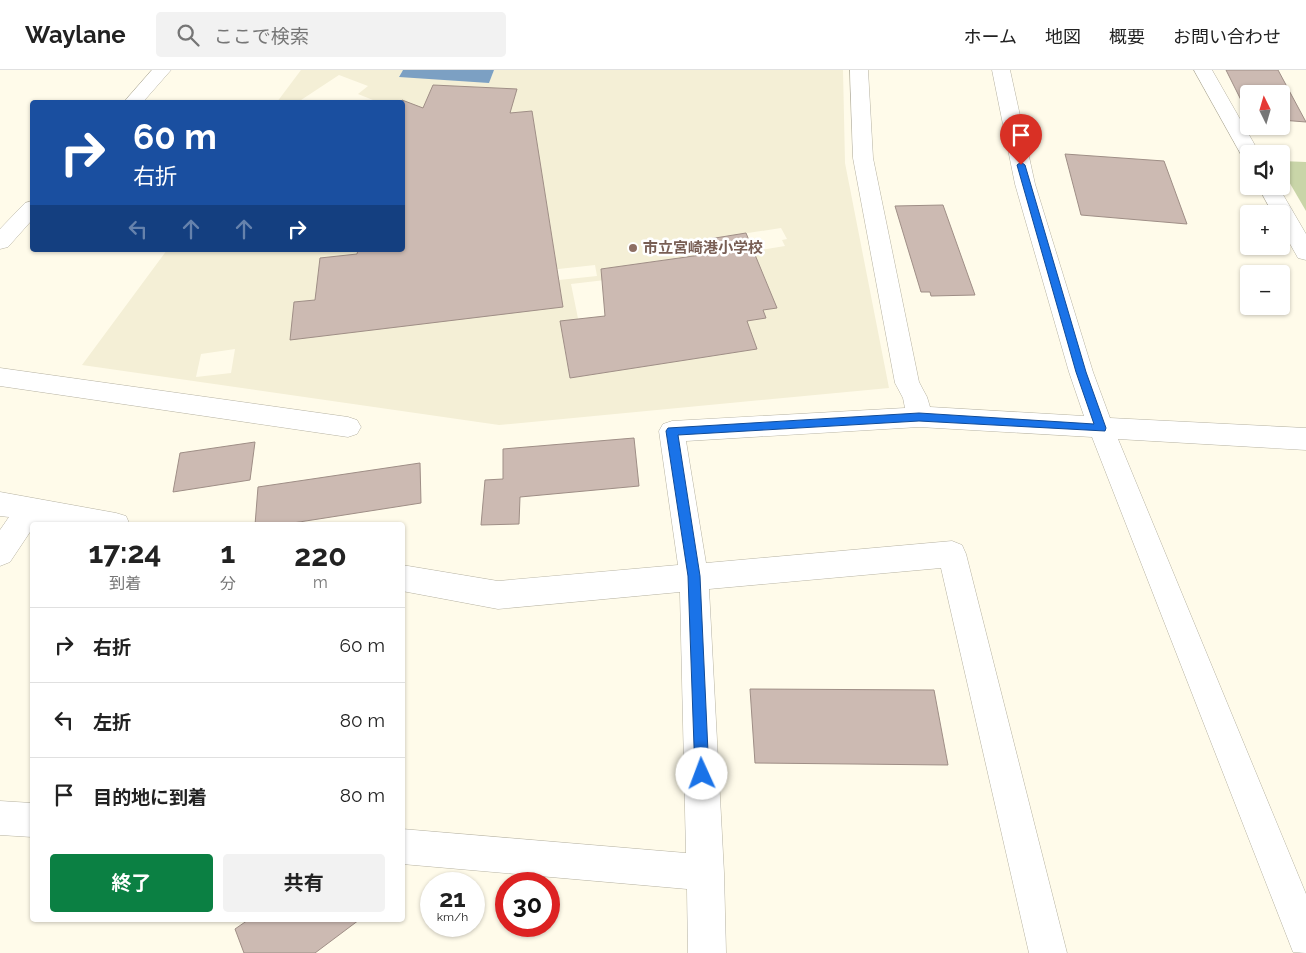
<!DOCTYPE html>
<html lang="ja">
<meta charset="utf-8">
<style>
body{margin:0;font-family:Raleway,"Noto Sans JP",sans-serif;background:#f2f2f2;color:#222;height:100vh;display:flex;flex-direction:column;font-size:19px;white-space:nowrap}
*{box-sizing:border-box;margin:0}
p{font-size:16px;color:#767676}
.icon{flex:none;width:28px;height:28px;fill:none;stroke:currentColor;stroke-width:2;stroke-linecap:round;stroke-linejoin:round}
.map{position:relative;flex:1;overflow:hidden}
.drawer{position:absolute;left:30px;top:452px;width:375px;height:400px;display:flex;flex-direction:column;background:#fff;border-radius:5px;box-shadow:0 1px 4px #0004}
.drawer>*{flex:none}
.guide{position:absolute;left:30px;top:30px;width:375px;height:152px;border-radius:5px;box-shadow:0 1px 4px #0004;background:#1a4fa0;color:#fff;overflow:hidden}
.needle{width:32px;rotate:355deg}
.tools{position:absolute;left:1240px;top:15px;display:grid;gap:10px}
.tools a{display:grid;place-items:center;width:50px;height:50px;border-radius:5px;background:#fff;box-shadow:0 1px 4px #0004;font-size:25px}
.speed{position:absolute;left:420px;top:802px;display:flex;gap:10px;font-size:25px;font-weight:700;text-align:center}
.speed>*{display:grid;place-content:center;width:65px;height:65px;border-radius:50%;background:#fff;box-shadow:0 1px 4px #0004;line-height:1}
.speed small{font-size:12px;font-weight:400}
.speed .limit{border:8px solid #d22;background:#fff;color:#111}
.pin{position:absolute;display:grid;place-items:center;width:42px;height:42px;color:#fff;margin:-51px -21px;border-radius:50% 50% 50% 0;rotate:-45deg;box-shadow:0 0 5px #0007}
.pin .icon{rotate:45deg}
.me{position:absolute;width:55px;margin:-28px;rotate:358deg;stroke-linejoin:round;filter:drop-shadow(0 0 4px #0008)}
.turn{display:flex;align-items:center;gap:18px;height:105px;padding:0 20px;font-size:22px}
.turn .icon{width:65px;height:65px;stroke-width:2.5}
.turn b{display:block;font-size:35px;line-height:42px}
.lanes{display:flex;align-items:center;height:48px;padding:0 20px;background:#0003;justify-content:center;gap:25px;direction:ltr}
.lanes .off{opacity:.35}
.eta{display:flex;justify-content:space-evenly;align-items:center;height:85px;text-align:center}
.eta b{font-size:30px;font-weight:700;line-height:35px}
.primary-button{display:flex;gap:10px;margin-top:auto;padding:10px 20px}
.primary-button a{flex:1;height:58px;border-radius:5px;background:#0b8043;color:#fff;font-size:20px;font-weight:700;line-height:58px;text-align:center}
.primary-button a+a{background:#f2f2f2;color:#222}
ul{padding:0;list-style:none}
li{display:flex;align-items:center;gap:15px;height:75px;padding:0 20px;border-top:1px solid #e0e0e0}
li div{flex:1}
li b{display:block;font-size:19px}
li em{font-style:normal}
header{display:flex;align-items:center;gap:30px;box-sizing:border-box;height:70px;padding:0 25px;background:#fff;border-bottom:1px solid #e0e0e0}
header strong{font-size:24px}
nav{display:flex;gap:28px;margin-inline-start:auto;font-size:18px}
.search{width:350px;height:45px;background:#f2f2f2;display:flex;align-items:center;gap:12px;box-sizing:border-box;padding:0 18px;border-radius:5px;color:#767676;font-size:19px}
.map>svg:first-child{display:block}
.built{fill:#f4efd6;fill-rule:evenodd}
.green{fill:#c9d5a8}
.water{fill:#7ca0c3}
.building{fill:#ccbab2;stroke:#9f8e86}
.lines{fill:none;stroke-linecap:round;stroke-linejoin:round}
.minor-casing{stroke:#b6b2a2;stroke-width:1}
.minor{fill:#fff;fill-rule:evenodd}
.route{fill:#1a73e8;stroke:#114b97}
.education-dot{fill:#8d6e63;stroke:#fff;stroke-width:2}
.labels{text-anchor:middle;stroke-width:5;stroke-linejoin:round;paint-order:stroke}
.far-education-label{font-size:15px;font-weight:bold;fill:#785e54;stroke:#fff;text-anchor:start}
</style>
<header>
<strong>Waylane</strong>
<div class="search"><svg class="icon" aria-label="search" viewBox="0 0 24 24"><circle cx="10" cy="10" r="6"/><path d="M15 15l6 6"/></svg>ここで検索</div>
<nav><a>ホーム</a><a>地図</a><a>概要</a><a>お問い合わせ</a></nav>
</header>
<div class="map">
<svg width="1306" height="883" viewBox="0 0 1306 883">
<rect width="100%" height="100%" fill="#fffbea"/>
<path class="built" d="M301,0H403L399,6L489,12L494,0H843L845,93L889,318L499,355L82,295L167,180H358L355,222L402,180L414,59L402,32H379V30H373L358,24L368,16L339,5L298,32H277ZM532,41L557,198L488,45ZM781,158L787,169L782,170L785,176L728,185L715,184L709,169ZM354,185L317,216L320,188ZM687,187L757,279L570,308L564,276L583,273L571,214L605,210L602,199ZM758,192L777,238L763,240L766,248L754,250L729,196ZM595,195L597,206L559,210L561,227L522,203ZM382,222L290,269L295,232ZM235,279L231,303L196,307L201,284Z"/>
<path class="green" d="M1281,91L1306,92V141L1281,98Z"/>
<path class="water" d="M403,0H494L489,13L399,7Z"/>
<path class="building" d="M1226,0H1278L1306,52L1281,50V24H1249V46Z
M433,15L517,19L510,43L532,41L563,237L290,270L294,232L315,230L320,188L357,184L358,180H402V30L423,38Z
M1065,84L1164,91L1187,154L1081,145Z
M943,135L975,225L931,226L930,222H921L895,136Z
M746,163L777,238L763,240L766,248L747,251L757,279L570,308L560,251L605,246L601,199L715,183L709,169Z
M634,368L639,416L520,427L519,454L481,455L485,410L503,409V379Z
M255,372L250,410L173,422L180,383Z
M420,393L421,433L280,455H255L258,417Z
M750,619L934,620L948,695L755,693Z
M248,850H359L315,883H244L235,859Z"/>
<g class="lines">
<g class="minor-casing">
<path id="minor" d="M152,0H171L143,32H124Z
M850,0H868L873,88L919,312L927,327L930,337L1084,346L1069,302L1015,114L992,0H1010L1035,114L1093,302L1110,348L1306,358V380L1118,369L1306,824V883L1293,882L1092,367L919,357L686,371L706,493L952,471L962,475L966,484L1067,883H1029L941,498L709,519L724,803L726,883H688L687,819L402,794V759L686,783L680,522L498,539L402,521V495L498,511L678,495L659,361L663,354L672,351L905,338L903,328L895,313L853,88Z
M1194,0H1212L1260,84H1249V90L1243,88Z
M1258,116H1278L1306,164V190L1298,188L1281,158V144H1273Z
M32,131V150L8,177L0,179V159L25,133Z
M0,298L348,347L357,350L361,357L357,364L348,367L0,316Z
M0,422L116,443L126,446L130,455H50L37,453L32,455V459L10,492L0,496V460L9,447L0,446Z
M0,731L32,733V767L0,765Z"/>
</g>
<use href="#minor" class="minor"/>
</g>
<path class="route" d="M1021,92L1025,95L1086,302L1106,358L1105,361L919,351L678,365L700,506L709,704L707,709L702,711L697,709L695,704L688,506L666,361L668,358L919,343L1094,354L1076,302L1017,95Z"/>
<circle class="education-dot" cx="633" cy="178" r="5"/>
<g class="labels">
<g class="far-education-label">
<text x="643" y="183">市立宮崎港小学校</text>
</g>
</g>
</svg>
<div class="tools">
<a><svg class="needle" viewBox="-14 -14 28 28"><path d="M0-13l5 13h-10z" fill="#e53935"/><path d="M0 13l5-13h-10z" fill="#767676"/></svg></a>
<a><svg class="icon" aria-label="sound" viewBox="0 0 24 24"><path d="M4 9h4l5-4v14l-5-4H4zM17 9q2 3 0 6"/></svg></a>
<a>+</a>
<a>−</a>
</div>
<div class="speed"><div>21<small>km/h</small></div><div class="limit">30</div></div>
<div class="pin" style="left:1021px;top:95px;background:#d93025"><svg class="icon" aria-label="arrive" viewBox="0 0 24 24"><path d="M6 21V4h12l-3 4 3 4H6"/></svg></div>
<svg class="me" style="left:702px;top:704px" viewBox="-20 -20 40 40"><circle r="19" fill="#fff"/><path d="M0-13L10 11 0 6-10 11z" fill="#1a73e8"/></svg>
<div class="guide">
<div class="turn"><svg class="icon" aria-label="right" viewBox="0 0 24 24"><path d="M7 20v-9h11M14 6l5 5-5 5"/></svg><div><b>60 m</b>右折</div></div>
<div class="lanes"><svg class="icon off" aria-label="left" viewBox="0 0 24 24"><path d="M17 20v-9H6M10 6l-5 5 5 5"/></svg><svg class="icon off" aria-label="ahead" viewBox="0 0 24 24"><path d="M12 20V5M6 11l6-6 6 6"/></svg><svg class="icon off" aria-label="ahead" viewBox="0 0 24 24"><path d="M12 20V5M6 11l6-6 6 6"/></svg><svg class="icon" aria-label="right" viewBox="0 0 24 24"><path d="M7 20v-9h11M14 6l5 5-5 5"/></svg></div>
</div>
<section class="drawer">
<div class="eta">
<div><b>17:24</b><p>到着</p></div>
<div><b>1</b><p>分</p></div>
<div><b>220</b><p>m</p></div>
</div>
<ul>
<li><svg class="icon" aria-label="right" viewBox="0 0 24 24"><path d="M7 20v-9h11M14 6l5 5-5 5"/></svg><div><b>右折</b></div><em>60 m</em></li>
<li><svg class="icon" aria-label="left" viewBox="0 0 24 24"><path d="M17 20v-9H6M10 6l-5 5 5 5"/></svg><div><b>左折</b></div><em>80 m</em></li>
<li><svg class="icon" aria-label="arrive" viewBox="0 0 24 24"><path d="M6 21V4h12l-3 4 3 4H6"/></svg><div><b>目的地に到着</b></div><em>80 m</em></li>
</ul>
<div class="primary-button"><a>終了</a><a>共有</a></div>
</section>
</div>
